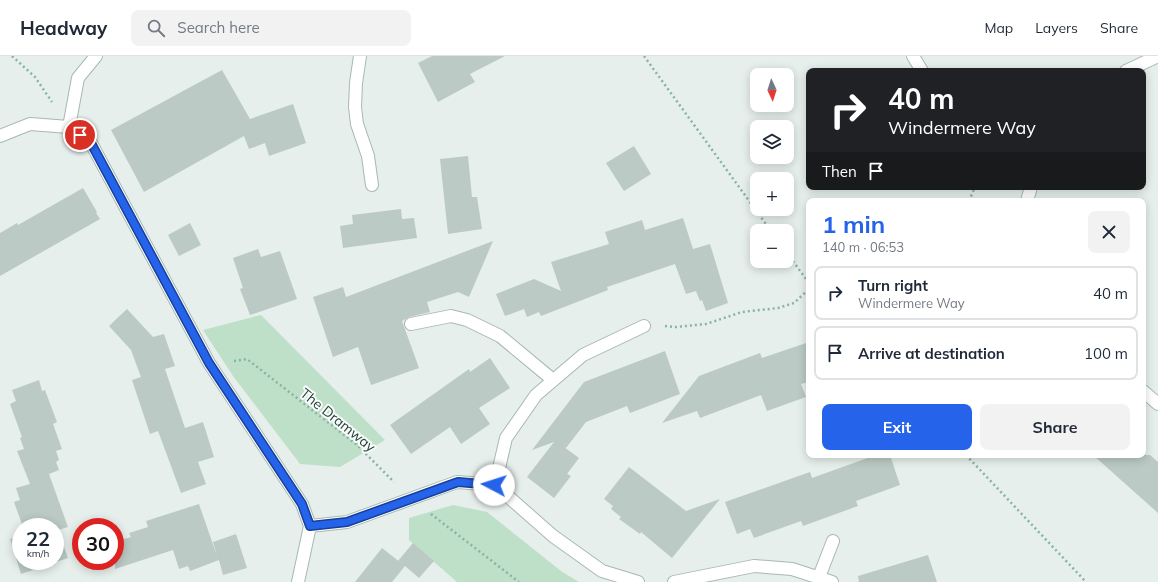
<!DOCTYPE html>
<meta charset="utf-8">
<style>
body{margin:0;font-family:Mulish,sans-serif;background:#f2f2f3;color:#1f2937;height:100vh;display:flex;flex-direction:column;font-size:15px;white-space:nowrap}
*{box-sizing:border-box;margin:0}
p{font-size:13px;color:#747a83}
.icon{flex:none;width:22px;height:22px;fill:none;stroke:currentColor;stroke-width:2;stroke-linecap:round;stroke-linejoin:round}
.map{position:relative;flex:1;overflow:hidden}
.details{position:absolute;left:806px;top:142px;width:340px;height:260px;display:flex;flex-direction:column;background:#fff;border-radius:8px;box-shadow:0 2px 10px #0003}
.details>*{flex:none}
.top-card{position:absolute;left:806px;top:12px;width:340px;height:122px;border-radius:8px;box-shadow:0 2px 10px #0003;background:#202124;color:#fff;overflow:hidden}
.needle{width:26px;rotate:176deg}
.tools{position:absolute;left:750px;top:12px;display:grid;gap:8px}
.tools a{display:grid;place-items:center;width:44px;height:44px;border-radius:8px;background:#fff;box-shadow:0 2px 10px #0003;font-size:20px}
.speed{position:absolute;left:12px;top:462px;display:flex;gap:8px;font-size:20px;font-weight:700;text-align:center}
.speed>*{display:grid;place-content:center;width:52px;height:52px;border-radius:50%;background:#fff;box-shadow:0 2px 10px #0003;line-height:1}
.speed small{font-size:10px;font-weight:400}
.speed .limit{border:6px solid #d22;background:#fff;color:#111}
.pin{position:absolute;display:grid;place-items:center;width:34px;height:34px;color:#fff;margin:-17px;border:2px solid #fff;border-radius:50%;box-shadow:0 1px 4px #0007}
.me{position:absolute;width:44px;margin:-22px;rotate:275deg;stroke-linejoin:round;filter:drop-shadow(0 0 3px #0008)}
.turn{display:flex;align-items:center;gap:14px;height:84px;padding:0 16px;font-size:18px}
.turn .icon{width:52px;height:52px;stroke-width:2.5}
.turn b{display:block;font-size:28px;line-height:34px}
.then{display:flex;align-items:center;height:38px;padding:0 16px;background:#0003;gap:8px;font-size:15px}
.round{display:grid;place-items:center;flex:none;width:42px;height:42px;border-radius:8px;background:#f2f2f3}
.overview{display:flex;align-items:center;justify-content:space-between;height:68px;padding:0 16px}
h1{font-size:24px;font-weight:700;line-height:30px;color:#2563eb}
.button{display:flex;gap:8px;margin-top:auto;padding:8px 16px}
.button a{flex:1;height:46px;border-radius:8px;background:#2563eb;color:#fff;font-size:16px;font-weight:700;line-height:46px;text-align:center}
.button a+a{background:#f2f2f3;color:#1f2937}
ul{padding:0;list-style:none}
li{display:flex;align-items:center;gap:12px;height:54px;margin:0 8px 6px;padding:0 8px;border:2px solid #e0e1e3;border-radius:8px}
li div{flex:1}
li b{display:block;font-size:15px}
li em{font-style:normal}
header{display:flex;align-items:center;gap:24px;box-sizing:border-box;height:56px;padding:0 20px;background:#fff;border-bottom:1px solid #e0e1e3}
header strong{font-size:19px}
nav{display:flex;gap:22px;margin-inline-start:auto;font-size:14px}
.search{width:280px;height:36px;background:#f2f2f3;display:flex;align-items:center;gap:10px;box-sizing:border-box;padding:0 14px;border-radius:8px;color:#747a83;font-size:15px}
.map>svg:first-child{display:block}
.green{fill:#bfe0c8}
.building{fill:#bbcac4}
.lines{fill:none;stroke-linecap:round;stroke-linejoin:round}
.minor-casing{stroke:#a8b8b2;stroke-width:14}
.path{stroke:#86b3a5;stroke-width:2.5;stroke-dasharray:2 3;stroke-linecap:butt}
.minor{stroke:#fff;stroke-width:12}
.route-casing{stroke:#184099;stroke-width:10}
.route{stroke:#2563eb;stroke-width:7}
.labels{text-anchor:middle;stroke-width:4;stroke-linejoin:round;paint-order:stroke}
.street-label{font-size:14px;fill:#24423a;stroke:#f7fbf9}
</style>
<header>
<strong>Headway</strong>
<div class="search"><svg class="icon" aria-label="search" viewBox="0 0 24 24"><circle cx="10" cy="10" r="6"/><path d="M15 15l6 6"/></svg>Search here</div>
<nav><a>Map</a><a>Layers</a><a>Share</a></nav>
</header>
<div class="map">
<svg width="1158" height="526" viewBox="0 0 1158 526">
<rect width="100%" height="100%" fill="#e6efeb"/>
<path class="green" d="M261,259L385,384L340,411L300,408L233,320L203,274Z
M453,449L487,456L561,515L579,526H457L409,484V462Z"/>
<path class="building" d="M432,0H505L470,18L475,26L438,46L418,7Z
M222,14L250,63L293,48L306,87L269,100L265,87L249,93L244,80L144,136L111,74Z
M634,90L651,118L624,135L606,107Z
M468,100L472,141H477L482,173L448,178L440,103Z
M83,132L97,156L96,157L100,163L0,220V177L17,167L18,169Z
M401,153L402,163L414,162L417,182L343,192L340,170L353,168L352,159Z
M683,162L693,193L710,188L728,247L706,255L702,244L700,245L696,235L686,238L675,208L607,231L608,234L541,260L539,256L527,261L524,253L505,260L496,238L534,223L561,235L551,206L609,188L605,176L642,164L645,174Z
M190,167L201,189L179,200L168,179Z
M493,185L469,241L458,236L427,246L430,256L409,261L402,265L419,312L371,329L358,291L333,301L313,241L343,231L346,241Z
M258,193L261,201L280,195L297,243L250,259L240,233L243,232L233,202Z
M127,253L153,281L164,278L175,310L165,313L185,372L203,366L214,401L198,406L206,428L181,437L158,375L150,378L132,324L141,321L131,294L109,270Z
M809,286V326L801,328L806,341L767,355L761,339L700,362L697,355L662,367L699,320L760,297L762,302Z
M665,295L680,338L630,357L627,350L586,366L566,392L564,391L579,402L567,418L571,420L554,442L527,421L554,386L532,394L584,326Z
M490,302L510,332L479,352L490,368L461,388L450,371L411,398L390,369L469,313L470,316Z
M39,324L42,335L45,334L57,366L53,368L62,393L56,395L59,404L56,406L59,414L49,418L68,471L58,474L68,502L21,518L10,483L21,479V505H55V471H23L14,446L20,444L16,432L30,428L17,395L24,393L20,382L22,381L10,348L16,345L12,334Z
M876,399H890L900,429L856,445L858,450L803,470L801,465L754,482L750,473L737,478L725,446L810,416L812,422Z
M1093,399H1150L1158,406V457Z
M629,411L686,455L720,443L672,502L641,476L640,478L619,463L621,461L611,453L613,450L604,443Z
M199,448L217,500L213,486L236,478L247,512L223,519L219,504L190,515L188,510L179,513L173,494L115,513V486L131,481L129,477L148,471L146,465Z
M413,487L434,505L419,522L405,510L392,526H355L382,492L401,507L398,505Z
M928,499L937,526H859L858,520Z"/>
<g class="lines">
<g class="minor-casing">
<path id="minor" d="M360,0L356,27L355,51L357,68L368,100L372,129
M913,0L922,15
M1126,15L1158,0
M69,71L91,87L209,307L302,448L310,470L298,526
M69,71L78,22L96,0
M0,80L30,68L69,71
M1027,145L1031,131
M411,268L451,260L467,264L500,280L553,324
M1143,335L1158,348
M495,429L506,382L536,339L583,299L644,270
M310,470L347,466L457,426L495,429L553,480L602,515L638,526
M819,521L833,485
M674,526L754,510L792,513L832,526"/>
</g>
<path class="path" d="M12,0L35,21L52,46
M644,0L771,175
M969,145L975,131
M787,197L809,227
M665,270L676,271L706,268L742,256L778,252L794,247L809,233
M234,305L247,303L357,389L394,426
M966,399L1086,526
M431,458L519,526"/>
<use href="#minor" class="minor"/>
</g>
<g class="lines">
<g class="route-casing">
<path id="route" d="M80,79L91,87L209,307L302,448L310,470L347,466L458,426L494,429"/>
</g>
<use href="#route" class="route"/>
</g>
<g class="labels">
<g class="street-label">
<text transform="translate(338 364) rotate(39)" y="5">The Dramway</text>
</g>
</g>
</svg>
<div class="tools">
<a><svg class="needle" viewBox="-14 -14 28 28"><path d="M0-13l5 13h-10z" fill="#e53935"/><path d="M0 13l5-13h-10z" fill="#747a83"/></svg></a>
<a><svg class="icon" aria-label="layers" viewBox="0 0 24 24"><path d="M12 4l9 5-9 5-9-5zM3 14l9 5 9-5"/></svg></a>
<a>+</a>
<a>−</a>
</div>
<div class="speed"><div>22<small>km/h</small></div><div class="limit">30</div></div>
<div class="pin" style="left:80px;top:79px;background:#d93025"><svg class="icon" aria-label="arrive" viewBox="0 0 24 24"><path d="M6 21V4h12l-3 4 3 4H6"/></svg></div>
<svg class="me" style="left:494px;top:429px" viewBox="-20 -20 40 40"><circle r="19" fill="#fff"/><path d="M0-13L10 11 0 6-10 11z" fill="#2563eb"/></svg>
<div class="top-card">
<div class="turn"><svg class="icon" aria-label="right" viewBox="0 0 24 24"><path d="M7 20v-9h11M14 6l5 5-5 5"/></svg><div><b>40 m</b>Windermere Way</div></div>
<div class="then">Then<svg class="icon" aria-label="arrive" viewBox="0 0 24 24"><path d="M6 21V4h12l-3 4 3 4H6"/></svg></div>
</div>
<section class="details">
<div class="overview"><div><h1>1 min</h1><p>140 m · 06:53</p></div><a class="round"><svg class="icon" aria-label="close" viewBox="0 0 24 24"><path d="M6 6l12 12M18 6L6 18"/></svg></a></div>
<ul>
<li><svg class="icon" aria-label="right" viewBox="0 0 24 24"><path d="M7 20v-9h11M14 6l5 5-5 5"/></svg><div><b>Turn right</b><p>Windermere Way</p></div><em>40 m</em></li>
<li><svg class="icon" aria-label="arrive" viewBox="0 0 24 24"><path d="M6 21V4h12l-3 4 3 4H6"/></svg><div><b>Arrive at destination</b></div><em>100 m</em></li>
</ul>
<div class="button"><a>Exit</a><a>Share</a></div>
</section>
</div>
